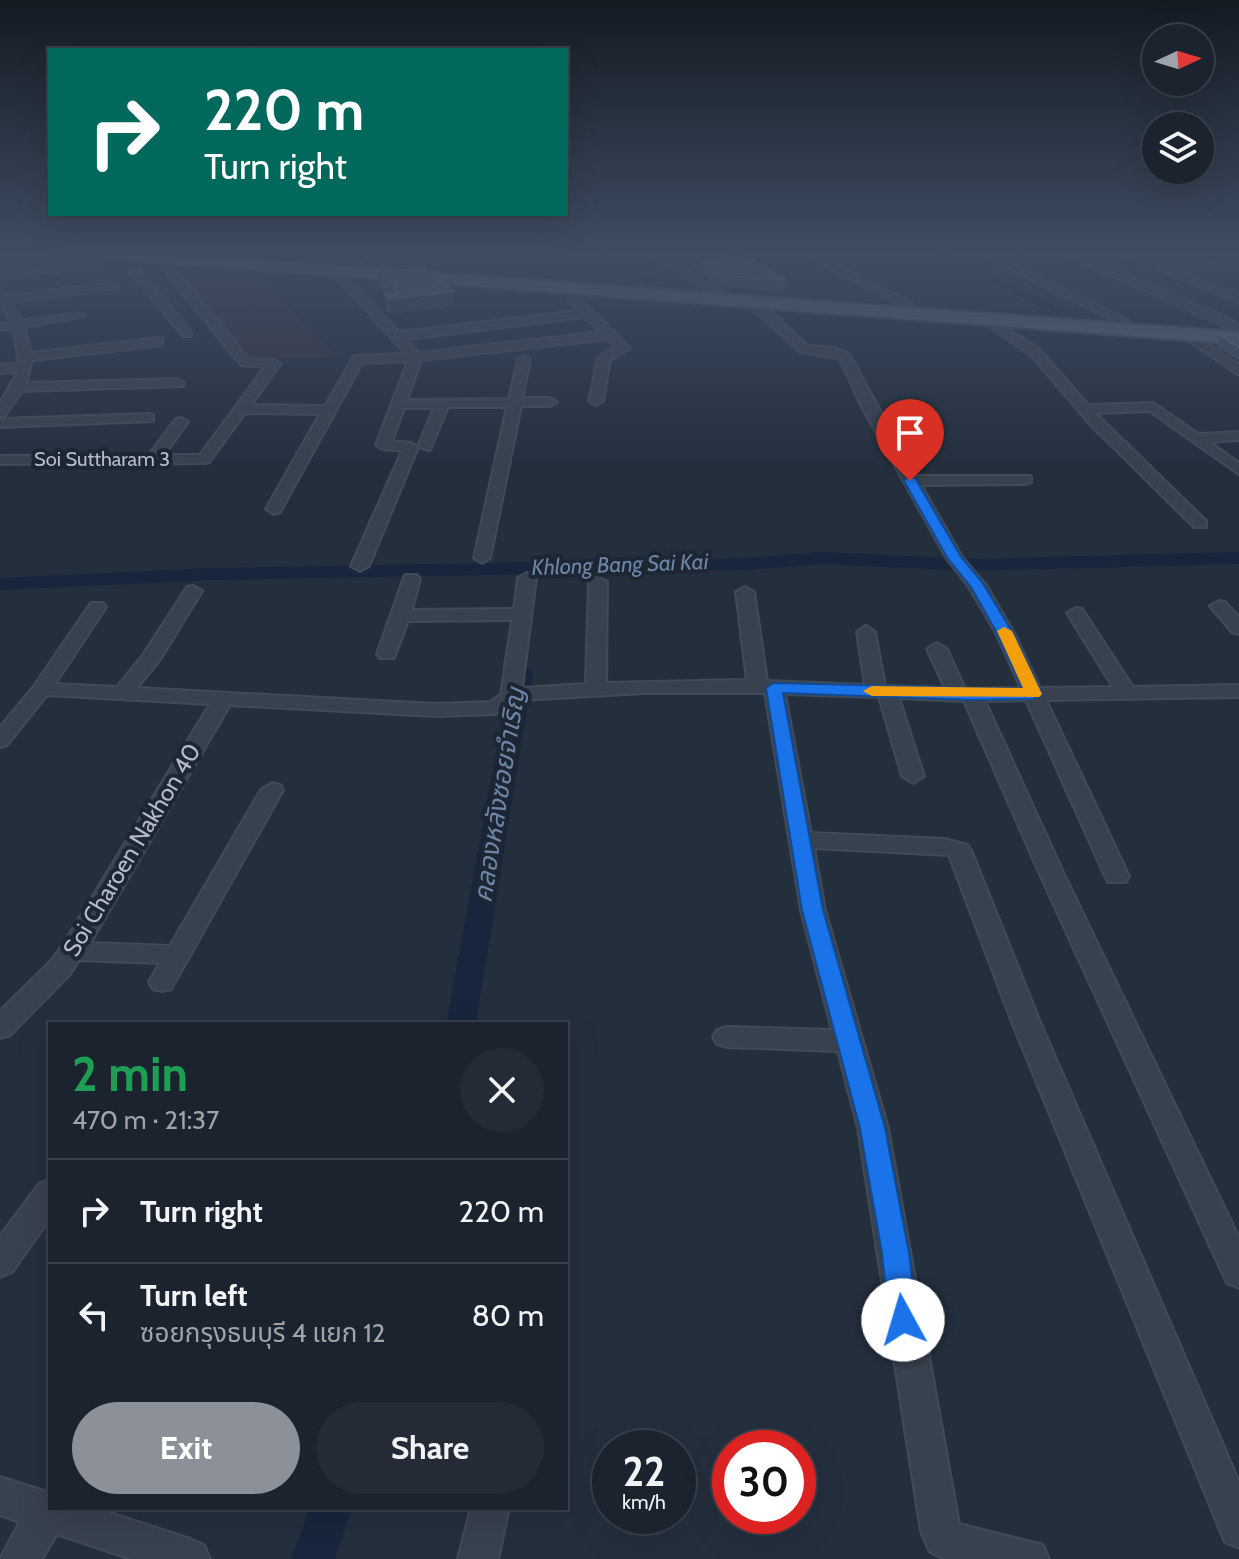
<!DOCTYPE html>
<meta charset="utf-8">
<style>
body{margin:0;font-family:Cabin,"Noto Sans Thai",sans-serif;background:#242b36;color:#f1f3f6;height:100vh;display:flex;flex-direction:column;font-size:30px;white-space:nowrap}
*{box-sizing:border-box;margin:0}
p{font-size:26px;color:#a0a4aa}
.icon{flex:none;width:44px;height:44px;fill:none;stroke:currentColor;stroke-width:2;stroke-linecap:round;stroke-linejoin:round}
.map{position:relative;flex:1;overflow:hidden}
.sheet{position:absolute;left:48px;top:1022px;width:520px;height:488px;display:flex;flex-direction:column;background:#1b232e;border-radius:0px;box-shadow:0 8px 32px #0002,0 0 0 2px #39404a}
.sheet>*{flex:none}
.guide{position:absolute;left:48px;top:48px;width:520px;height:168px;border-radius:0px;box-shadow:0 8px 32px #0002,0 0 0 2px #39404a;background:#00695c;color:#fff;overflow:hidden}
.needle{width:52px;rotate:86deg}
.tools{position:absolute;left:1142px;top:24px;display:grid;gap:16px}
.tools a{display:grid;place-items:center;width:72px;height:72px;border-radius:50%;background:#1b232e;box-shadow:0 8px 32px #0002,0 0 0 2px #39404a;font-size:40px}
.speed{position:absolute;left:592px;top:1430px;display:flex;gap:16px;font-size:40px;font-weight:700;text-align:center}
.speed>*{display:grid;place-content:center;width:104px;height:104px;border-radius:50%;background:#1b232e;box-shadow:0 8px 32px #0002,0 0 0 2px #39404a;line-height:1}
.speed small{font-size:20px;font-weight:400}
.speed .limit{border:12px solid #d22;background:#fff;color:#111}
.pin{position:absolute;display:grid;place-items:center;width:68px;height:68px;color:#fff;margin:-82px -34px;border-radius:50% 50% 50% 0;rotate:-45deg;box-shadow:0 0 8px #0007}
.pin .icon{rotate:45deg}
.me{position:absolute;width:88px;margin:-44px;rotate:354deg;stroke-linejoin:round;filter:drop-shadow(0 0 6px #0008)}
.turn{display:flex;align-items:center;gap:28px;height:168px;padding:0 24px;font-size:36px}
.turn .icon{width:104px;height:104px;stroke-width:2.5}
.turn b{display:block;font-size:56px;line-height:68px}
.round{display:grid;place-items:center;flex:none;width:84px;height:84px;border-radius:42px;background:#242b36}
.head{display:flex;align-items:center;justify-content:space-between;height:136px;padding:0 24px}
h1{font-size:48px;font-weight:700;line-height:60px;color:#1e9e55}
.action{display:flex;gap:16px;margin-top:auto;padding:16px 24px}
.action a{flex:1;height:92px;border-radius:48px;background:#8c9099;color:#fff;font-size:32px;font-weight:700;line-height:92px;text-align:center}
.action a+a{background:#242b36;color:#f1f3f6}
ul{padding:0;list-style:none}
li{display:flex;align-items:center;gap:24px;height:104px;padding:0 24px;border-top:2px solid #39404a}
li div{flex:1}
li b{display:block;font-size:30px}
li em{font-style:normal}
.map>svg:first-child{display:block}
.medical{fill:#32303f}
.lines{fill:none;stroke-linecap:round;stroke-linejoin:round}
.canal{fill:#17263c;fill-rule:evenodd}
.minor-casing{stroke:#414a57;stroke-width:4}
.primary-casing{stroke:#414a57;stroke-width:4}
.minor{fill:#38414e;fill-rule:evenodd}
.primary{fill:#56606e;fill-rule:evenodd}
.wall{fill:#3f4b5c}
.shaded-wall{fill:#2f3b4b}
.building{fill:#4b5868;stroke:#5c6777;stroke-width:2}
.route{fill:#1a73e8;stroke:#114b97;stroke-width:2}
.slow{fill:#f59e0b}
.labels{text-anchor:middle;stroke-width:8;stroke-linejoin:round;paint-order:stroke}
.far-street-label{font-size:20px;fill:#b4bcc9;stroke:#1d2633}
.far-water-label{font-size:22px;font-style:italic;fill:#6d86a8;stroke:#1d2633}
.street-label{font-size:24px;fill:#b4bcc9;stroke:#1d2633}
.water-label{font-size:26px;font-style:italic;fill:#6d86a8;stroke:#1d2633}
</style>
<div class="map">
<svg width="1239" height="1559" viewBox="0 0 1239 1559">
<rect width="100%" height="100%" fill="#242f3e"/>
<path class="medical" d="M171,263L251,270L339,358L251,360Z"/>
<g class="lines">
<path class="canal" d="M587,251H600L656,281L646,283Z
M932,251H945L1061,309L1051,312Z
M822,552L972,559L1239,552V564L972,571L822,564L746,570L213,580L0,590V578L213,568L746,558Z
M522,665L533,671L476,1024H446L511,671Z
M310,1508H352L335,1559H291Z"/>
<g class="minor-casing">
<path id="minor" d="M304,251H315L318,255L309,263H301L300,261L307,255Z
M358,251H368L371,255L356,267H348V263L360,254Z
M418,251H428L433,257L417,271H409V267L422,257Z
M714,251H727L744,260L735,262Z
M799,251H812L913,305L903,307Z
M974,251H987L1128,321L1118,323Z
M1057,251H1070L1224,316L1239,326V333Z
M1112,251H1126L1169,268L1239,260V266L1180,272L1239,295V302Z
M655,253L722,290L723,292L714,294L651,258L650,256Z
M177,256L182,259L173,267L249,359L274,360L280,364L251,405L325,406L354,356L406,354L338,279L351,268L356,271L349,279L399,332L579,311L569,300L580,286L585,289L580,299L630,348L610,360L603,401L596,405L589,401L598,358L616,347L608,339L421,360L407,400L509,399L518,360L524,356L530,360L522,398H550L557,402L550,406H521L490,558L482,563L474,558L507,407H448L430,450L418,447L369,566L360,571L351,566L402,451L383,449L376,445L408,361L362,363L280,512L274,514L266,509L320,414L245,413L209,462L204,463L0,464V456L149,455L176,419L181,418L188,422L164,455H200L265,367L241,365L163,269V265ZM586,317L601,332L419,353L406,339ZM404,408H434L418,447L411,443L392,441Z
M96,260L100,261V265L0,279V273Z
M130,268H138L191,332V336H183L130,272Z
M113,283L118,286L117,288L11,302L21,321L79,313L85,316L24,327L31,353L158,338L162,339V345L32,360L26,383L178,379L184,383L183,386L22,391L5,415L0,416V403L18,372L0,373V365L19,363L13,329L0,330V324L11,322L0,303V291L7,296Z
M758,299L807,346L835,348L849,354L916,476H1031V482L1026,484L921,485L962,557L986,585L1014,633L1040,688L1113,687L1067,613L1076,608L1082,609L1133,687L1239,685V697L1046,700L1129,876L1126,882H1108L1105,876L1026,700L985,701L1062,870L1239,1238V1288L1227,1283L1038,870L964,701L899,698L924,776L913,783L902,776L879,697L785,694L811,833L945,839L967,845L971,850L1040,1022L1239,1482V1548L1225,1542L1012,1022L949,855L814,848L825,910L888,1128L959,1524L1043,1545L1049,1559H945L930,1552L921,1531L858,1128L838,1051L727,1047L717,1044L713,1037L717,1030L727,1027L832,1030L801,910L765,693H644L520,700L495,714L435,716L230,705L90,943L170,946L261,790L272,783L280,785L283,790L171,989L162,991L153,989L149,982L160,963L79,960L70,974L10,1035L0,1038V1011L52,960L63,945L210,704L47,695L7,745L0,747V727L35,685L91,603H103L106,607L55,684L117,687L143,655L187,587L193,586L202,591L161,658L137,688L435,704L490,702L501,695L512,620L408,621L394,658H380L377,654L405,575H417L420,579L412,610L514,609L518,578L527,573L536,578L522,688L586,684L589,582L598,577L607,582L606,683L747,680L736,592L745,587L754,592L767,681L865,685L857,632L866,626L875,632L885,686L945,688L927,649L937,643L947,649L965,689L1021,688L996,633L969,587L947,559L861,405L840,359L800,352L755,311L752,302Z
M982,317H990L1040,350L1088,405L1153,403L1198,434L1239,432V440L1209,442L1239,463V474L1150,411L1095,413L1206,521V527H1194L1089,423L1032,356L982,321Z
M1186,330L1239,365V375L1182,336V332Z
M148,414L153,415V421L0,427V419Z
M1219,601L1225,602L1239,617V634L1232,632L1210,606Z
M50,1180V1218L12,1272L0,1277V1236L39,1184Z
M0,1477L50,1493V1508H95L190,1539L204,1545L210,1559H131L57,1534L42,1559H0L20,1522L0,1515Z
M471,1508H509L498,1559H458Z"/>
</g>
<g class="primary-casing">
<path id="primary" d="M65,251H135L1239,332V344L73,256Z"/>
</g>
<use href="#minor" class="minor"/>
<use href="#primary" class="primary"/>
</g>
<path class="wall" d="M699,262L786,280L785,291L723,287L699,273Z
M378,273L454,291L455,306L391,314L386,309L385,294H388L380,287Z
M1220,335L1239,336V361L1217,347Z"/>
<path class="shaded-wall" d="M454,291L455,306L391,314L390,299Z"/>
<path class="building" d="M740,253L786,280L723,276L699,262Z
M381,268L425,271L454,291L390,299L385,294H397L398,288L378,273Z
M1220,335L1239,336V347Z"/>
<linearGradient id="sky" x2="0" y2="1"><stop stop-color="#141a22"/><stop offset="0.54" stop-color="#3f4d63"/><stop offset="1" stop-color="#3f4d63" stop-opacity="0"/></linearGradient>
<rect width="1239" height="469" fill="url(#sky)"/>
<path class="route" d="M906,478H915L961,557L982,582L1013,633L1042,694L1033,699L972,700L783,693L823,910L885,1128L909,1253L917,1320L913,1329L903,1333L893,1329L889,1320L882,1253L860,1128L802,910L766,688L774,683L1023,689L997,633L971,587L948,559L904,481Z"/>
<path class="slow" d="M1004,627L1012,631L1042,694L1039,697L872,696L863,691L872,686L1023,688L997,631Z"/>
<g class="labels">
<g class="far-street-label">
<text x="102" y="466">Soi Suttharam 3</text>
</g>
<g class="far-water-label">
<text transform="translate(620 564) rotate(-2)" y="8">Khlong Bang Sai Kai</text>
</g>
<g class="street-label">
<text transform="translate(132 850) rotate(-59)" y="8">Soi Charoen Nakhon 40</text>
</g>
<g class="water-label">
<text transform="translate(499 795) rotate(-81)" y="9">คลองหลังซอยจำเริญ</text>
</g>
</g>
</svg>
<div class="tools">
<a><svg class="needle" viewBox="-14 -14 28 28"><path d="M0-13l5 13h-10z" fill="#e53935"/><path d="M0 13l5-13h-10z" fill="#a0a4aa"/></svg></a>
<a><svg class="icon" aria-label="layers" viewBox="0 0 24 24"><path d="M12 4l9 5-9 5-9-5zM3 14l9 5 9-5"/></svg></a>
</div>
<div class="speed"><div>22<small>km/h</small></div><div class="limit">30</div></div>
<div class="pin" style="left:910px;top:481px;background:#d93025"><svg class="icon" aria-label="arrive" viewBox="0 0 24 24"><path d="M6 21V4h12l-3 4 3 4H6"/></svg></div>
<svg class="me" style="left:903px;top:1320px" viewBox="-20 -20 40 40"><circle r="19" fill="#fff"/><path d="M0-13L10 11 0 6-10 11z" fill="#1a73e8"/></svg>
<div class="guide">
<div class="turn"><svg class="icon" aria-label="right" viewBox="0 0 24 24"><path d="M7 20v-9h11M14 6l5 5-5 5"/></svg><div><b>220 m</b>Turn right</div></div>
</div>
<section class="sheet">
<div class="head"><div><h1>2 min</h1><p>470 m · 21:37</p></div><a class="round"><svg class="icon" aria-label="close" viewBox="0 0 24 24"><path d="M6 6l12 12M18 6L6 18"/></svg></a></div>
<ul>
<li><svg class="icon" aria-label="right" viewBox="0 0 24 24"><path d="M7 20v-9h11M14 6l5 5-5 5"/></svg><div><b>Turn right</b></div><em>220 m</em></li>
<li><svg class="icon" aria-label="left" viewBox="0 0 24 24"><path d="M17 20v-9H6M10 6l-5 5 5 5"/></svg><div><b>Turn left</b><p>ซอยกรุงธนบุรี 4 แยก 12</p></div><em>80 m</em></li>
</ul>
<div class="action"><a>Exit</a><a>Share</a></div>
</section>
</div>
